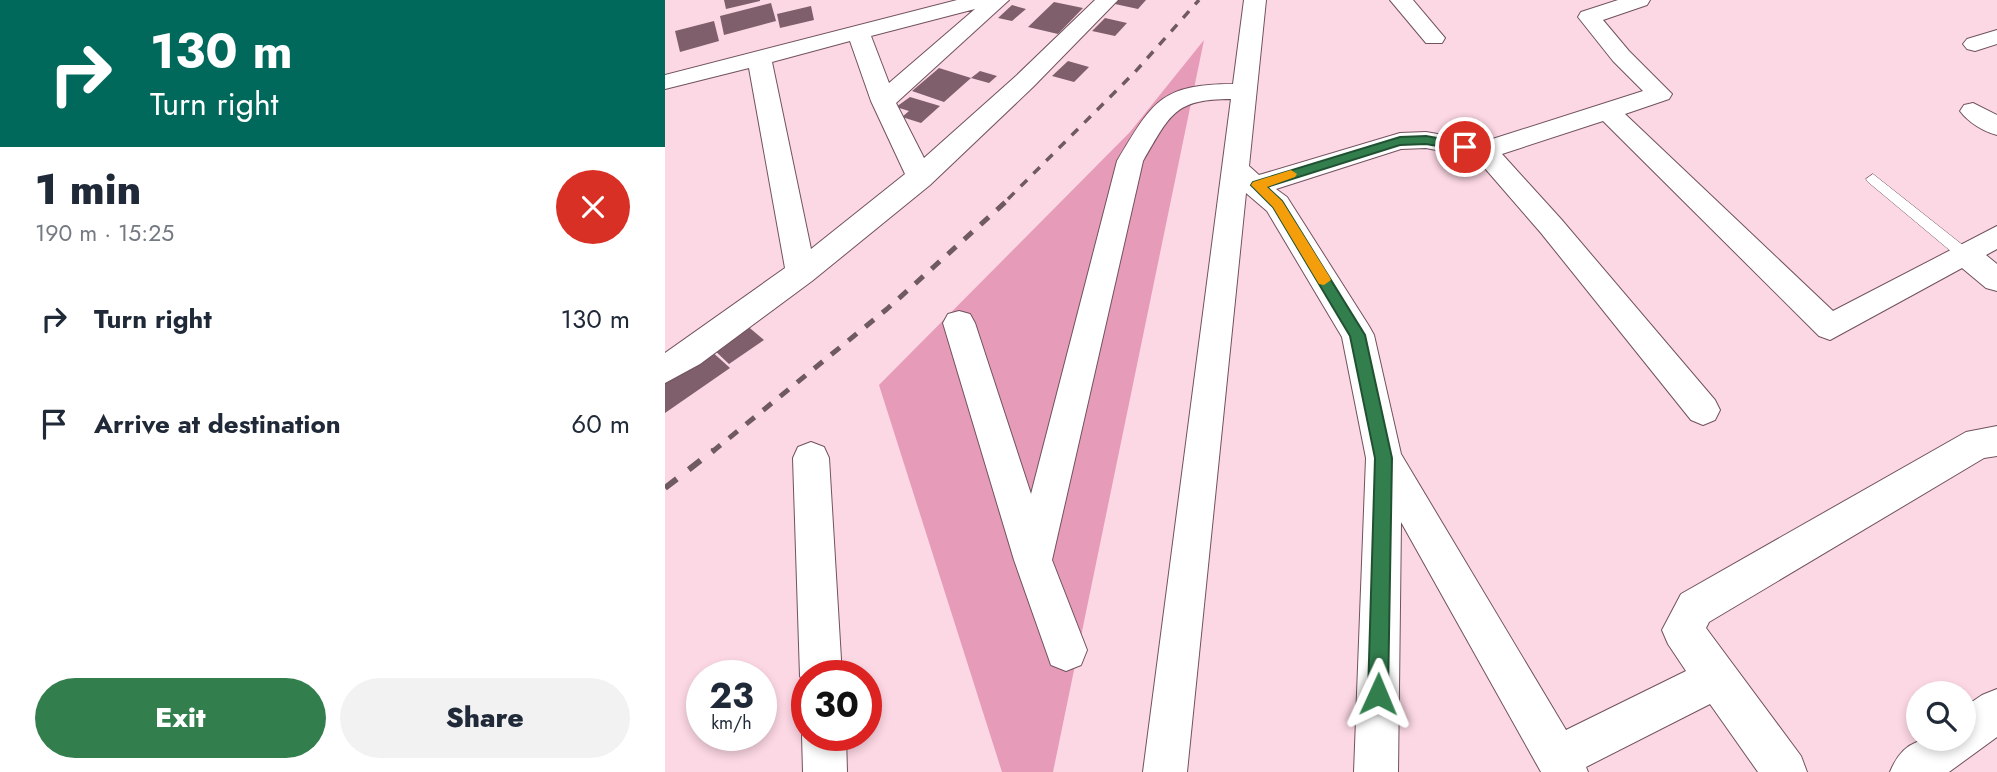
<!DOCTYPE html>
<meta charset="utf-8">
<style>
body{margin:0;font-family:Jost,sans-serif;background:#f2f2f3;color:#1f2937;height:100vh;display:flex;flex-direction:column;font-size:26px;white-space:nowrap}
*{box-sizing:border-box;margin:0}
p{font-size:23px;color:#747a83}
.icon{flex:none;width:38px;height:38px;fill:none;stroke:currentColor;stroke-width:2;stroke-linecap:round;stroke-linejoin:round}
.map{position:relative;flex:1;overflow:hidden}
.panel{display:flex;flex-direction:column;background:#fff;width:665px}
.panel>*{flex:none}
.hud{background:#00695c;color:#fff;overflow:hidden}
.controls{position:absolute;left:1241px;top:681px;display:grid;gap:14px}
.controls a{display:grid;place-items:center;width:70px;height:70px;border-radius:50%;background:#fff;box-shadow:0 4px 10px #0003;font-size:35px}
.speed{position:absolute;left:21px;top:660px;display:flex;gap:14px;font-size:35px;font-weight:700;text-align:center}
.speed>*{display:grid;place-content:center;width:91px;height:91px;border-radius:50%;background:#fff;box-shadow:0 4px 10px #0003;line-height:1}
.speed small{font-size:18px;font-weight:400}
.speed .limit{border:10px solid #d22;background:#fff;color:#111}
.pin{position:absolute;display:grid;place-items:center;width:60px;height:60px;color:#fff;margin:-30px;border:4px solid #fff;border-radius:50%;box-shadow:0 2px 7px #0007}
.me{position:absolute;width:77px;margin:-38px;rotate:1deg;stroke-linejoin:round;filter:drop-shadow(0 0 5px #0008)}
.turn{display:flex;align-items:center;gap:24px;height:147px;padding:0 35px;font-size:32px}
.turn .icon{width:91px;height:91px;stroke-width:2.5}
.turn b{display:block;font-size:49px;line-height:60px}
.round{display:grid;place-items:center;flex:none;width:74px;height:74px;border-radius:37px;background:#f2f2f3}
.head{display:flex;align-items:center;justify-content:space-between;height:119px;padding:0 35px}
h1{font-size:42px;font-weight:800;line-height:52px}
.cta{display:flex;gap:14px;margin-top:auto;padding:14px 35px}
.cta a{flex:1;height:80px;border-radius:42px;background:#327e4d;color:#fff;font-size:28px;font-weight:800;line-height:80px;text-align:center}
.cta a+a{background:#f2f2f3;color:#1f2937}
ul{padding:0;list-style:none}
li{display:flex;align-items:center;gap:21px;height:105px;padding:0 35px}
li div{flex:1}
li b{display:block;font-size:26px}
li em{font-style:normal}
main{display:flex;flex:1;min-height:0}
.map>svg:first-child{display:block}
.green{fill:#e69bb8}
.building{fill:#7f5f6b}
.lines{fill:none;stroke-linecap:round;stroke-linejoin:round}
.service-casing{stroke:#71525e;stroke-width:1}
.minor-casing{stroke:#71525e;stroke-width:2}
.service{fill:#fff;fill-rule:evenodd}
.minor{fill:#fff;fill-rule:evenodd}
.rail-far2{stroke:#705a62;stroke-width:3.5;stroke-dasharray:9 9;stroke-linecap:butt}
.rail-far1{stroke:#705a62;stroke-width:5;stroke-dasharray:11 11;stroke-linecap:butt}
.rail{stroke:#705a62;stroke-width:6;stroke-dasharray:15 15;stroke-linecap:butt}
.route{fill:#327e4d;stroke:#205232;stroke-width:2}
.slow{fill:#f59e0b}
</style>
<main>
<section class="panel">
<div class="hud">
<div class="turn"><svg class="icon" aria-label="right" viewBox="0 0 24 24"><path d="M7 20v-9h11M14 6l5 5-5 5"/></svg><div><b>130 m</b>Turn right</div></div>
</div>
<div class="head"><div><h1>1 min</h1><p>190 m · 15:25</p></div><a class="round" style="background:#d93025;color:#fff"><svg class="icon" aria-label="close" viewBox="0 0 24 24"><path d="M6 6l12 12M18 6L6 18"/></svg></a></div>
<ul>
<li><svg class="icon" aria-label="right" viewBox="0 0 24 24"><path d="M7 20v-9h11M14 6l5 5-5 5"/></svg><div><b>Turn right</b></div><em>130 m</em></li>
<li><svg class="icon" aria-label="arrive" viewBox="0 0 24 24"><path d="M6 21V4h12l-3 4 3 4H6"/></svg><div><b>Arrive at destination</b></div><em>60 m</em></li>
</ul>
<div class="cta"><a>Exit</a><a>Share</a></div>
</section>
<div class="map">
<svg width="1332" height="772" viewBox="0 0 1332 772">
<rect width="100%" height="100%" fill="#fcd7e4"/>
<path class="green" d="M539,40L388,772H337L214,385L465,132Z"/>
<path class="building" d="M59,0H95V1L61,9Z
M453,0H481L473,9L450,4Z
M389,2L418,8L393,34L363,27Z
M106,3L111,21L59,35L55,16Z
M347,5L361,9L347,21L333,18Z
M146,6L149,20L115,28L112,14Z
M440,18L462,23L450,36L427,31Z
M49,21L54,41L15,52L10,31Z
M403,61L424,67L409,82L387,76Z
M274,68L306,78L279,102L247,91Z
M315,71L332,76L324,83L306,78Z
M245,97L275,106L256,123L237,117L244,111L231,107Z
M80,324L99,340L64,364L46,347Z
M44,349L65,368L0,413V379Z"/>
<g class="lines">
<g class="service-casing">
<path id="service" d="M1208,174L1304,250L1307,254L1304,258H1294L1203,182L1201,179Z"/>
</g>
<g class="minor-casing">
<path id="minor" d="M292,0H344L231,103L259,158L351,76L430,0H453L368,87L265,185L147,281L35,364L0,383V353L120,268L84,68L0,89V75ZM310,9L224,83L206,36ZM185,41L206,101L240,174L146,249L107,62Z
M579,0H601L584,166L594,175L735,133L761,132L818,142L978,91L948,61L913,17L916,12L953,0H985L982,5L938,20L964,51L1007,94L1004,99L960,114L1168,311L1332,226V249L1321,255L1332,264V291L1321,288L1297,268L1165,340L1154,336L938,121L837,154L896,219L1050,400L1055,410L1050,420L1038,425L1026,420L876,233L811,158L761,148L736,149L611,189L622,197L704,326L709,335L736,454L901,730L1021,671L1003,644L997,630L1016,594L1301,432L1332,426V456L1319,458L1044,622L1041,628L1136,756L1142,772H1093L1045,704L921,767L923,772H876L736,522L733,772H689L701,458L677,337L602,211L581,193L522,772H478L566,99C509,99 505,115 478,161L387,560L422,650L416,665L401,671L386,665L349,560L278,323L283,314L294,311L305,314L310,323L366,494L452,161C487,103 495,84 568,84Z
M725,0H748L780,38L777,43H761Z
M1332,30V44L1310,51L1302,49L1298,44L1302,39Z
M1308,103L1332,115V135C1319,132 1303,122 1295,111L1299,105Z
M146,442L159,447L164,458L177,676H142V691L135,676L128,458L133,447Z
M1332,689V737L1284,772H1225C1240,735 1264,738 1298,738V708L1317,695Z
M142,724V735H181L182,772H138L137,735Z"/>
</g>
<use href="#service" class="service"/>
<use href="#minor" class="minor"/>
<path class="rail-far2" d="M343,199L470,72L534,0"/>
<path class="rail-far1" d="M47,452L222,309L345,198"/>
<path class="rail" d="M0,488L49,450"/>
</g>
<path class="route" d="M761,136L800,143L806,147L800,151L761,144L735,145L602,187L617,201L700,335L727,458L723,694L720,701L713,704L706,701L703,694L710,458L685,336L608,207L586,185L588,182L735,137Z"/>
<path class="slow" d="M626,170L632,174L630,177L602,187L617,201L664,276L666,280L659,285L654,284L608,207L586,185L588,182Z"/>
</svg>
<div class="controls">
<a><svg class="icon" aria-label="search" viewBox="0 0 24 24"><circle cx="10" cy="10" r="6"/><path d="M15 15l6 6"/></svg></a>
</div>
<div class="speed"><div>23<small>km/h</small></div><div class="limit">30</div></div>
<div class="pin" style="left:800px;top:147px;background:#d93025"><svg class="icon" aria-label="arrive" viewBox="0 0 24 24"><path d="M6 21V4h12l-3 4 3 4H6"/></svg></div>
<svg class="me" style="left:713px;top:694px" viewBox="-20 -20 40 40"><path d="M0-17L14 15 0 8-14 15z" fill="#327e4d" stroke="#fff" stroke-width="4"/></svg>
</div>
</main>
